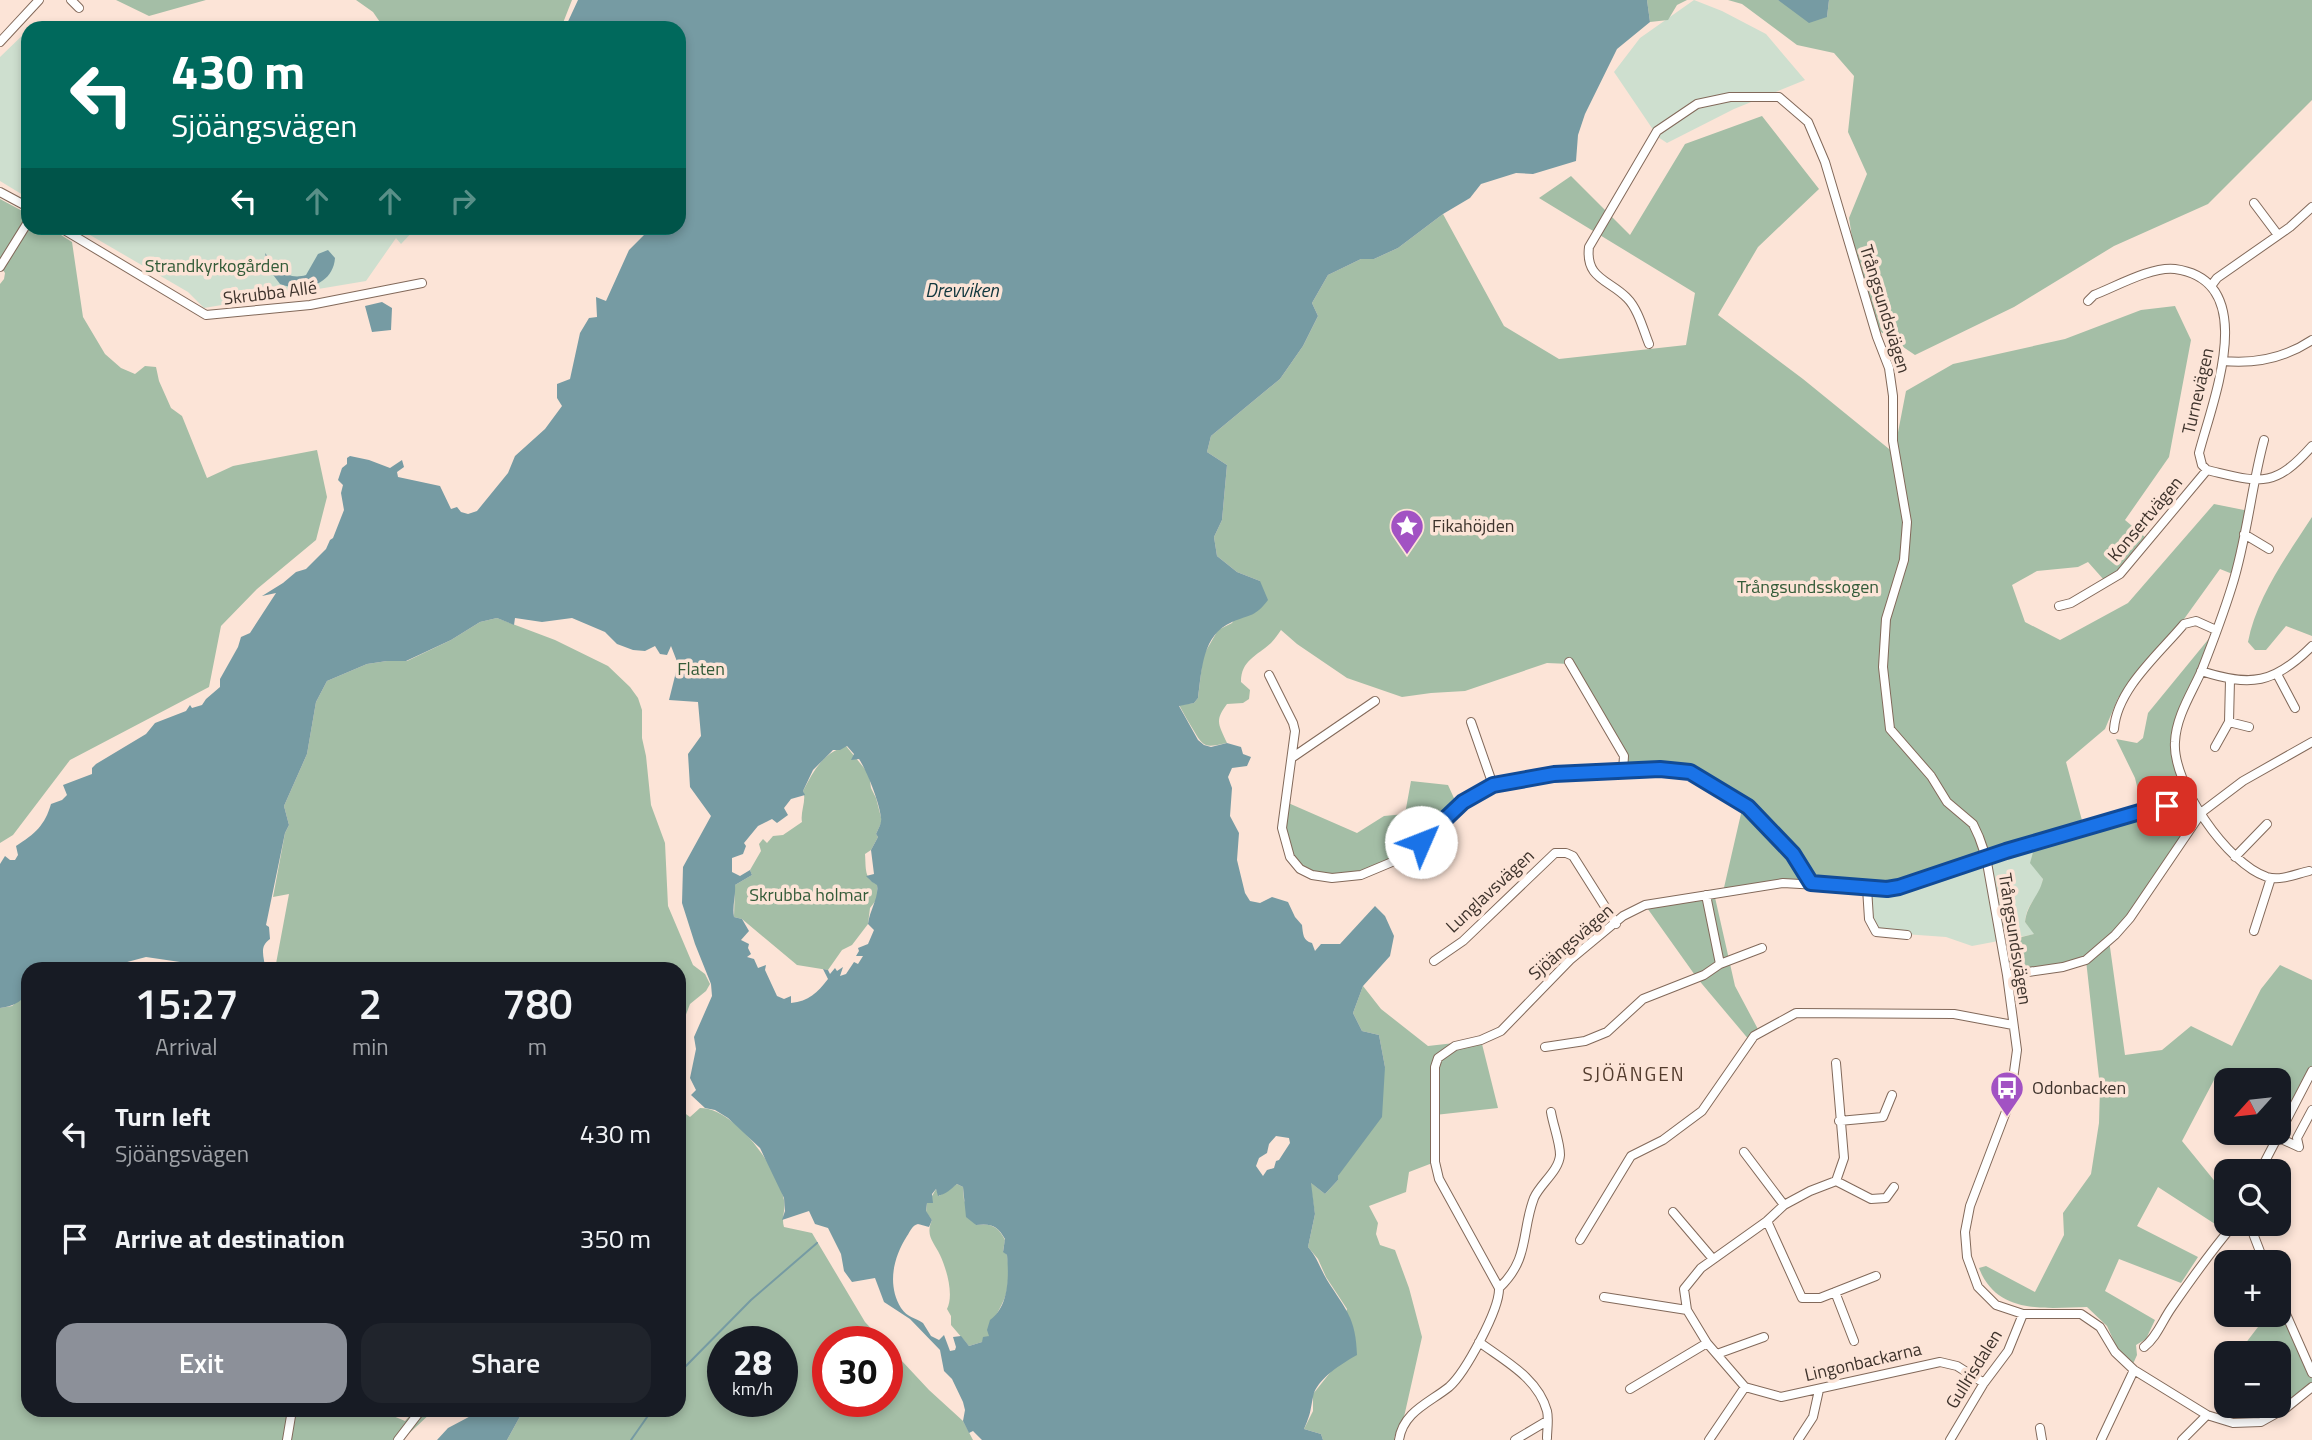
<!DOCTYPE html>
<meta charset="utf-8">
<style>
body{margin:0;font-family:"Titillium Web",sans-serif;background:#20242c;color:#f1f3f6;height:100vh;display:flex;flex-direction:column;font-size:26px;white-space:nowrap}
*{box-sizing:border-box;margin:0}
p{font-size:23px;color:#9ea1a6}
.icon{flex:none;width:38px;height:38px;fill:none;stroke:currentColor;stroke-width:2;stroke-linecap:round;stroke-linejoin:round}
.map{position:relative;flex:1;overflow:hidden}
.details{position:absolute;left:21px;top:962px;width:665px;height:455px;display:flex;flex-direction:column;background:#171b24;border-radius:21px;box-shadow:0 4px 10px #0003}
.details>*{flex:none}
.top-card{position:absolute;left:21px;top:21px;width:665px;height:214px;border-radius:21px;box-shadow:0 4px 10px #0003;background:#00695c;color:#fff;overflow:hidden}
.needle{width:46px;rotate:243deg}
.fabs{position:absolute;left:2214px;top:1068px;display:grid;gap:14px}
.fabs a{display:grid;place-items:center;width:77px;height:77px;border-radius:14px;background:#171b24;box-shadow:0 4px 10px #0003;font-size:35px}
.speed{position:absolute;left:707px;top:1326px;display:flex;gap:14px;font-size:35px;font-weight:700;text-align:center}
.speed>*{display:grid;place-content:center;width:91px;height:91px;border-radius:50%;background:#171b24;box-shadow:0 4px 10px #0003;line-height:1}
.speed small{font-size:18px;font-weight:400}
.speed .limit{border:10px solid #d22;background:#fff;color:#111}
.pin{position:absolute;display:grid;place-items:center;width:60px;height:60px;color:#fff;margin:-30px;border-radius:14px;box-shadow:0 4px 10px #0006}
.me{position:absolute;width:77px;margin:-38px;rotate:46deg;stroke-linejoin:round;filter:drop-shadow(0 0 5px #0008)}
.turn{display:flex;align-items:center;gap:24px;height:147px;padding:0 35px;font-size:32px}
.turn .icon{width:91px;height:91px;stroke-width:2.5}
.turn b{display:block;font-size:49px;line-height:60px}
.lanes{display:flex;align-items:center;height:66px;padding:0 35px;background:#0003;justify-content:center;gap:35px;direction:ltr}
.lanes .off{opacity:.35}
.eta{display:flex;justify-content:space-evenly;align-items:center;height:119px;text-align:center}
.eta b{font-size:42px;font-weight:600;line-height:49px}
.cta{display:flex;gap:14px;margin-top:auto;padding:14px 35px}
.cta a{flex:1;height:80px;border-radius:21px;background:#8c9099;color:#fff;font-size:28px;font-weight:600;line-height:80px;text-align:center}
.cta a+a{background:#20242c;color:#f1f3f6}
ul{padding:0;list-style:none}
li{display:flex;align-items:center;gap:21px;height:105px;padding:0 35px}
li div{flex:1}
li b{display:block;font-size:26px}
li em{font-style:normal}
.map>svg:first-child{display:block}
.green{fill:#cedfcf}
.forest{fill:#a4bea6;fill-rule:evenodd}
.water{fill:#769ba3;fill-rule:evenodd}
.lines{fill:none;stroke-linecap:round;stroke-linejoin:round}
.stream{stroke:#769ba3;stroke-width:2}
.street-casing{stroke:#82695a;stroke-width:10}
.street{stroke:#fff;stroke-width:8}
.route-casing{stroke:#114b97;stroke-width:18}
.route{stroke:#1a73e8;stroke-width:12}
.labels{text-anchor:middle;stroke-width:7;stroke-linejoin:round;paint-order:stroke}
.park-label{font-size:18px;fill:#335b38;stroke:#fce4d7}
.street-label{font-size:18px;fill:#3e332c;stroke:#fce4d7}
.poi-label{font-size:18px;fill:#3e332c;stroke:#fce4d7;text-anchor:start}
.water-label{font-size:19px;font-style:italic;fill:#10363d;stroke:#fce4d7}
.neighbourhood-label{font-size:19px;letter-spacing:2px;fill:#523b2d;stroke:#fce4d7}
</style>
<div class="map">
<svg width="2312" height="1440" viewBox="0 0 2312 1440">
<rect width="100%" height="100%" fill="#fce4d7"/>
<path class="green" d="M1694,0L1722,11L1766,34L1805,80L1734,109L1667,143L1658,137L1614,72L1640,38Z
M28,30V198L0,181V57Z
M78,228H416L401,244L396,238L366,281L204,308L188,292Z
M2036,842C2039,858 2048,878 2039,892C2031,906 2027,905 2025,922L2035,934L1972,946L1946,937L1876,932L1869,919L1867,888Z"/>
<path class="forest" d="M116,0H206L149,16Z
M356,0H572L561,28H384L373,12Z
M1647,0H1687L1677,5L1668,20L1650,22Z
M1728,0H1778L1827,17L1829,0H2312V100L2208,204L2114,246L2014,307L1915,355L1875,328L1860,288L1849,218L1867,174L1848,132L1854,76L1834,53L1797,45L1742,4Z
M1762,116L1819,189L1758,247L1718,315L1803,379L1894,453L1906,391L1953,364L2065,339L2141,310L2175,306L2191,340L2169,457L2125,520L2145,537L2117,571L2104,580L2088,562L2078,567L2037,571L2012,585L2025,622L2060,640L2128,603L2214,504L2249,511L2235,575L2220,569L2179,626L2118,698L2105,729L2066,762L2083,824L1899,886L1811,883L1723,892L1743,805L1690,772L1623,771L1624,756L1570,664L1547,663L1465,691L1431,693L1402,697L1347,678L1297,644L1281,630C1278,634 1275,639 1271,643C1257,656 1241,660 1241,682L1250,690L1249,699L1243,703L1227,704C1214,721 1219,725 1227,743C1207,747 1204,749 1194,731C1189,723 1184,714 1179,705L1194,703L1198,698L1203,656L1218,630L1232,623L1260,581L1237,572L1217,556L1214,537L1222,520L1227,465L1207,452L1211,436L1280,379L1303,346L1318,316L1312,303L1328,275L1361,259H1374L1398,248L1443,214L1504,326L1559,359L1686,345L1695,293L1539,198L1571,176L1630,235L1685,144Z
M0,199L28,214V228H50L72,242L83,317L105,354L121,368L135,374L145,366L156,367L159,381L171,408L182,416L207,478L233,466L317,450L327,497L316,540L257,589L221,626L209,687L70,760L13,835L0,843V284L4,279L5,273L0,266Z
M2312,517V636L2286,626L2266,650H2255L2248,642C2256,598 2288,554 2312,517Z
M497,618L555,640L608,666L630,687L638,698L642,710V738L646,756L651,805L665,843L668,906L693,965L705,974L710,984L706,991L690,1004L679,1033V970L275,969L289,894L273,897L285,833L289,825L284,806L307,754L316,702L327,681L367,664L387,661H407L451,640L480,622Z
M2216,630L2175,741L2190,795L2168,806L2187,831L2130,918L2109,940L2125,1055L2162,1050L2191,1026L2232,1046L2261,989L2280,965L2312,980V1071L2295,1104L2279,1099L2278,1080H2226V1083L2214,1080L2182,1141L2226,1195V1213L2215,1224L2158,1187L2137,1226L2198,1257L2181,1283L2119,1259L2105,1291L2155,1320L2146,1339L2136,1345L2137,1355L2133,1364L2118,1350L2107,1326L2087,1307C2045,1308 1997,1315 1979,1268L1986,1266L2035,1292L2064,1235L2063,1213L2091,1174L2099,1123L2100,1087L2086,960L2007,975L2001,942L2034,934L2025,922C2027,903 2039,897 2043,879L2030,863L2036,842L2143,811L2135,778L2116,739L2137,743L2143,738L2148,713Z
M846,746L869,774L871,788L876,798L882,821L876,834L878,837L871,850L865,854C866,867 864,880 877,884V899L870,908L868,924L852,945L842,950L828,970L797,965L742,919L734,917L735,885L752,875L750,870L761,851L759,844L763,839L767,843L773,836L783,835L802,822C800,812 807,800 803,791C814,770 823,753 846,746Z
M1411,781L1448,785L1458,807L1411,852L1361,875H1312L1290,857L1282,828L1286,802L1357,833L1384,816L1405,814Z
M1714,893L1735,986L1760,1033L1750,1041L1697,978L1645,905Z
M1363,986L1381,1009L1428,1046L1481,1040L1498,1108L1435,1115V1162L1409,1172L1406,1192L1369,1206L1378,1223L1376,1234L1380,1245L1395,1250L1409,1288L1422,1337L1404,1417L1395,1435L1394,1440H1323L1321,1434L1304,1429L1313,1411V1394L1333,1369L1347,1309L1326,1277L1318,1259L1308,1247L1315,1214L1310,1182L1325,1194L1338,1180V1176L1385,1067L1379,1035L1362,1031L1353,1013Z
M28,991V1410H379L405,1421L414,1411H433L402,1440H0V1008L12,1006Z
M700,1108C735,1108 778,1168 784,1200C786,1210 781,1218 784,1227L812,1233L865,1322L884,1342H828V1402H887V1345L929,1390L963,1421L973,1440H507L523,1411L679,1410V1109L690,1117ZM723,1342H782V1402H723Z
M957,1184L963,1187L964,1200L976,1225C991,1223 998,1226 1005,1240L1003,1251L1007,1255C1009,1267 1009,1282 1006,1294C1001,1310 991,1320 989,1336L982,1342L969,1346L951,1325V1316L947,1309C954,1295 947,1270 940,1255C934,1242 925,1236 932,1220L926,1212L927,1203L932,1202L931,1198L936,1189L939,1196Z
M2279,1301L2312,1373V1387L2261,1422H2247L2246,1405H2278V1353H2238L2268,1314H2278Z"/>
<path class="water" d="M578,0H1647L1650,22L1617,49L1585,114L1578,135L1576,161L1533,174L1516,173L1481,184L1470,198L1443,214L1398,248L1374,259H1361L1328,275L1312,303L1318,316L1303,346L1280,379L1211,436L1207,452L1227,465L1222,520L1214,537L1217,556L1237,572L1260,581L1268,600C1255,617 1251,614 1232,622C1202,635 1202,669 1198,698L1194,703L1179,706L1198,740L1204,745L1211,747L1227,743L1241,747L1243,754L1251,757L1247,766L1232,768L1228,777L1232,788L1230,816L1239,833L1237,860L1245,893L1250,901L1260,903L1272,897L1288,902L1295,917L1302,925C1303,934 1303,941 1312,943L1315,951L1321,944H1340L1375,906L1385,916L1394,936L1390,956L1363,986L1353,1013L1362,1031L1379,1035L1385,1067L1382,1117L1338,1176V1180L1325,1194L1311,1183L1315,1214L1308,1247C1317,1257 1320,1268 1327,1280C1346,1310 1356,1318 1357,1355C1343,1363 1316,1379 1313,1397C1310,1412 1311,1413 1304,1429L1321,1434L1323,1440H982L973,1431L969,1433L963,1421L965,1410L963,1402L952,1379L944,1371L940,1350L910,1319L884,1302L875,1278L852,1282L844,1271L841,1254L828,1228L815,1224L809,1211L782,1220L785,1211L784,1198L760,1148L728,1118L715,1110L705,1108L691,1095L696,1090L690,1078L696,1049L694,1037L712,996L711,984L695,944L682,903L683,867L711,816L690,787L688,754L701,736L698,702L669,700L678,664L671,646L667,655L660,654L655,646L645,651L633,650L617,644L605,632L572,618L542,622L515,618L514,625L497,618L480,622L451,640L406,661H387L367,664L327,681L316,702L307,754L284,806L289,825L285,833L266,925L269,927L270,939C258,947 265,958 265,969H185L180,962L146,957L116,965L113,969L28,970C28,993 27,1004 0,1008V864L5,856L10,860H15L18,855L16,846C35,834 45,825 51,804L62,800L67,795L63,785L92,774V768L96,764L146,734L155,723L186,711L190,705L192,708L202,705L206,699L220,687V679L238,647L241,637L250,633L276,593L262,596L283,583L296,572L306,569L326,549L330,540L333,538L344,510L341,493L343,485L338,480L342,468L347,464V458L350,456L369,460L390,468L402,460L404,467L397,472L398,477L440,486L451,509L457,507L461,512L468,514L477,511L508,473L515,456L545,429L562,406L557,398V384L570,379L580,333L589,318L597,317L596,297L606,301L629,250L644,235L647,228H679V28H565ZM847,746L854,754L851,760L859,759C867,771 880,804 881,818C882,823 878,829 876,834L878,837L871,850L874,874L866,876L872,882L877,885C879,898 870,909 868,924L874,930L868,944L858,948L859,951L856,956H863L858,964L854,962L846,974L840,976L843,967L837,971L835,968L830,974L828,970L823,969L828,979C817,993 809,1001 791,1003V996L784,999L777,996L765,970L766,965L758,968L754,959L747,957L751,954L748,948L749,944L741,940L749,931L742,919L734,917C732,906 736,896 735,885L752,875L750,870L740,876L732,872V858L743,854L746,846L744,843L758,826L772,819L777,823L788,815L784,808L791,799L805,795L803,791L813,770L833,750H840ZM1276,1136L1289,1138L1290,1143L1279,1160L1276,1161L1274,1168L1267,1170L1263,1176L1256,1166L1259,1158L1267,1153L1269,1144ZM957,1184L963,1187L966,1217L976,1225C991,1223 998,1226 1005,1239L1003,1252L1007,1255C1009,1276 1009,1307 990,1320L987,1330L989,1336L983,1337L982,1342L969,1346L961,1336L953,1337L956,1347L955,1350L950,1351L944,1335L939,1340L931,1336L923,1323C914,1317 908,1318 901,1308C887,1285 893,1258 907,1236C910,1232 912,1225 918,1224C919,1224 928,1227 929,1227L932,1220L926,1211L927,1203H933L932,1194L936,1189L938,1196C946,1194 951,1189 957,1184Z
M1778,0H1829L1827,17L1809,23Z
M328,250L335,258C333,286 301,293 280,284L268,268L265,253C277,267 286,281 306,275L318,254Z
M382,302L392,308L391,330L372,332L365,306Z
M482,1410L523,1411L507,1440H437L448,1428Z"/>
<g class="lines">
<path class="stream" d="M679,1373L751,1300L817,1243
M631,1440L652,1410"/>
<g class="street-casing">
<path id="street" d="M71,0L79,8
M0,42L39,0
M0,192L28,207
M2254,203L2278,235
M61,228L206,315L310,305L422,283
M0,267L28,222
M2211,286L2217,278L2290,227L2312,207
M2088,301L2094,295C2115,287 2152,266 2175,269C2262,281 2212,402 2199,453L2202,465L2207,470
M1649,344C1643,329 1638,309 1627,298C1610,280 1585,279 1589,247L1657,131L1697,104L1730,97H1779L1808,122L1825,162L1877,337L1889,368L1893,396V441L1907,522L1904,560L1886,619L1883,667L1890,729L1931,776L1947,802L1973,824L1979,837L1986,857L2007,975L2017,1050L2010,1101L1970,1206L1965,1232L1967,1257L1978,1287L1996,1305L2023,1314H2081L2100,1327L2115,1352L2134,1370L2207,1415L2233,1423L2261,1422L2286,1408L2312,1387
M2223,361C2254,364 2285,358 2312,340
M2264,440C2251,488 2247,539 2232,586C2223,615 2212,644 2201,672C2191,694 2176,717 2175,742C2172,783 2227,864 2267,877C2281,881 2296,874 2309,871
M2244,534L2269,549
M2059,606L2071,603L2120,574L2207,470C2259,482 2273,490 2312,446
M1569,662L1624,756L1623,771
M2201,671C2251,687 2274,684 2312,646
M2277,674L2295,708
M1269,675L1293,723L1295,731L1282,828L1290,857L1300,869L1312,875L1332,878L1361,875L1404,857L1463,802L1493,785L1554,774L1660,769L1690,772L1748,808L1793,854L1811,883
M1471,722L1493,785
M2229,722L2249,727
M2114,729C2117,689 2159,654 2184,624L2196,621L2216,630
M2215,747L2229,722L2230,680
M1293,757L1375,701
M2235,857L2267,824
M1867,888L1869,919L1876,932L1907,935
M1706,895L1720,964
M2254,931L2271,878
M1434,961L1463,941L1555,853H1566L1573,856L1616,924
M2007,975L2063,967L2086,960L2115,935L2130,918L2202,812L2243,781L2312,742
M1545,1047L1585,1041L1607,1032L1643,999L1704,975L1720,964L1762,948
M1836,1063L1844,1158L1836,1181L1871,1199L1886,1198L1894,1187
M1839,1121L1883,1117L1892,1095
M2277,1137L2299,1147L2297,1138L2312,1110
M1744,1152L1784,1205
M2260,1171L2312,1071
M1836,1181L1810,1191L1784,1205L1767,1221L1701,1268L1684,1289L1687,1310L1707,1343L1745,1387L1781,1397L1940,1362L1957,1366L1984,1383
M1673,1212L1713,1259
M1767,1221L1802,1298H1820L1876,1276
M2249,1223L2264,1262
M1580,1240L1631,1156L1663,1140L1702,1111L1754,1036L1796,1013L1954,1014L2013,1025
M1499,1288C1530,1259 1521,1232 1534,1198C1540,1184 1559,1171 1560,1155C1560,1142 1553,1125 1551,1112
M1835,1292L1854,1341
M2278,1296L2312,1373
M1604,1297L1687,1310
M1479,1342C1505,1361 1538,1378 1547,1411C1549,1419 1547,1430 1547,1438
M2144,1347C2157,1337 2162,1321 2172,1307C2192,1278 2212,1250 2235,1223
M1717,1354L1764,1337
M1630,1389L1707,1343
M2040,1428L2042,1440
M287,1440L292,1410
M398,1440L421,1410
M1399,1440C1403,1412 1429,1403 1449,1387C1465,1373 1500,1309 1499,1288L1439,1179L1435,1162V1067L1438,1058L1455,1046L1481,1040L1501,1031L1570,960L1623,916L1645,905L1783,883L1887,889L1899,886L2006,851L2156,807L2167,806
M1515,1440L1547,1421
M1709,1440L1745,1387
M1798,1440L1813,1417L1819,1390
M1950,1440L1984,1383L2008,1351L2023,1314
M2101,1440L2134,1370
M2182,1440L2207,1415"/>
</g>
<use href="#street" class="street"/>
</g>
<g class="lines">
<g class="route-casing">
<path id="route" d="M1421,842L1463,802L1493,785L1554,774L1660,769L1690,772L1748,807L1793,854L1811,883L1887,889L1899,887L2006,851L2157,807L2167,806"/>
</g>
<use href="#route" class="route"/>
</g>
<defs>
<g id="sight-pin" transform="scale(1.75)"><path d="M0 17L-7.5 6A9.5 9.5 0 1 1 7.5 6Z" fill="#a252c3" stroke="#fce4d7"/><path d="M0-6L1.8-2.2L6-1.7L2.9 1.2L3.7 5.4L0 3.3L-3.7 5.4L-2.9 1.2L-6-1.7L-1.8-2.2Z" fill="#fff"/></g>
<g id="bus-pin" transform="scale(1.75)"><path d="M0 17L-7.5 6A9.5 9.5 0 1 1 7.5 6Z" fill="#a252c3" stroke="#fce4d7"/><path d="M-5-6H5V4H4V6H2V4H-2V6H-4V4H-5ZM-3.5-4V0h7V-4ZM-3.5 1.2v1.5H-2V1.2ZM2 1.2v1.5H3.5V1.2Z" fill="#fff"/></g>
</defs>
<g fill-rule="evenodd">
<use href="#sight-pin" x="1407" y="526"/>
<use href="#bus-pin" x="2007" y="1088"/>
</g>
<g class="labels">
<g class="park-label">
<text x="217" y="272">Strandkyrkogården</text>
<text x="1808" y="593">Trångsundsskogen</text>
<text x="701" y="675">Flaten</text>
<text x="809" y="901">Skrubba holmar</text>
</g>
<g class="street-label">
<text transform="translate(270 293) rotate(-7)" y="6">Skrubba Allé</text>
<text transform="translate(1885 309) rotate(73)" y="6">Trångsundsvägen</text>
<text transform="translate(2198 391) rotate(-77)" y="6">Turnevägen</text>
<text transform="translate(2145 519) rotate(-50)" y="6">Konsertvägen</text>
<text transform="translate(1490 891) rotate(-43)" y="6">Lunglavsvägen</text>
<text transform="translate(2015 939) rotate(81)" y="6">Trångsundsvägen</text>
<text transform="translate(1571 942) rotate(-41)" y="6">Sjöängsvägen</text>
<text transform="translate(1863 1362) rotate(-13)" y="6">Lingonbackarna</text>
<text transform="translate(1974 1369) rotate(-58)" y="6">Gullrisdalen</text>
</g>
<g class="poi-label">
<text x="1432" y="532">Fikahöjden</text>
<text x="2032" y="1094">Odonbacken</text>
</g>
<g class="water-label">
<text x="962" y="297">Drevviken</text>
</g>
<g class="neighbourhood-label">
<text x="1634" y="1081">SJÖÄNGEN</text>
</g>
</g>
</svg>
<div class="fabs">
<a><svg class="needle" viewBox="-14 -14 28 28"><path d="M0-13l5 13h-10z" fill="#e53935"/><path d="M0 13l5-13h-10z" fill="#9ea1a6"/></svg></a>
<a><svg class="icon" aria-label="search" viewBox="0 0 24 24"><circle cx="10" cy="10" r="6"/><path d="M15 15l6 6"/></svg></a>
<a>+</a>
<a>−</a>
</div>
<div class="speed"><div>28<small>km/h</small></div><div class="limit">30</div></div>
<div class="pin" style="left:2167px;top:806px;background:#d93025"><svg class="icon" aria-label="arrive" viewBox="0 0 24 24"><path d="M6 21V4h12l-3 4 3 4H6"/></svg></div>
<svg class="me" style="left:1421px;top:842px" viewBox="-20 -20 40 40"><circle r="19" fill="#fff"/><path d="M0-13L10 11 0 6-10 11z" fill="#1a73e8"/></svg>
<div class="top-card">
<div class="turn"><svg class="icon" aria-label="left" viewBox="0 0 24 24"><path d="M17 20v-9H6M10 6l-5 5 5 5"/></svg><div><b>430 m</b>Sjöängsvägen</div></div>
<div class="lanes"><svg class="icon" aria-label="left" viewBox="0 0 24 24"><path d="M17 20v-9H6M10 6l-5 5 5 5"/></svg><svg class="icon off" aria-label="ahead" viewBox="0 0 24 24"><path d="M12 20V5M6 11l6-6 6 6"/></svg><svg class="icon off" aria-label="ahead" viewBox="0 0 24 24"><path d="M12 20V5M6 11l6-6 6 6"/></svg><svg class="icon off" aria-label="right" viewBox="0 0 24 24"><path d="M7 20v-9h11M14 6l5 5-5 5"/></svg></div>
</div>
<section class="details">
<div class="eta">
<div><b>15:27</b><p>Arrival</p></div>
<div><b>2</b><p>min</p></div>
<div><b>780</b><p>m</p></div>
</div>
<ul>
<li><svg class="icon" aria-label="left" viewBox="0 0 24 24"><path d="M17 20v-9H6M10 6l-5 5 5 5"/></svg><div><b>Turn left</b><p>Sjöängsvägen</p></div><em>430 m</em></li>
<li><svg class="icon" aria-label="arrive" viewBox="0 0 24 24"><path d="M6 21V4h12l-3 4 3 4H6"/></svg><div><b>Arrive at destination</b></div><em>350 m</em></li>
</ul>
<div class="cta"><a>Exit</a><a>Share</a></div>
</section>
</div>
